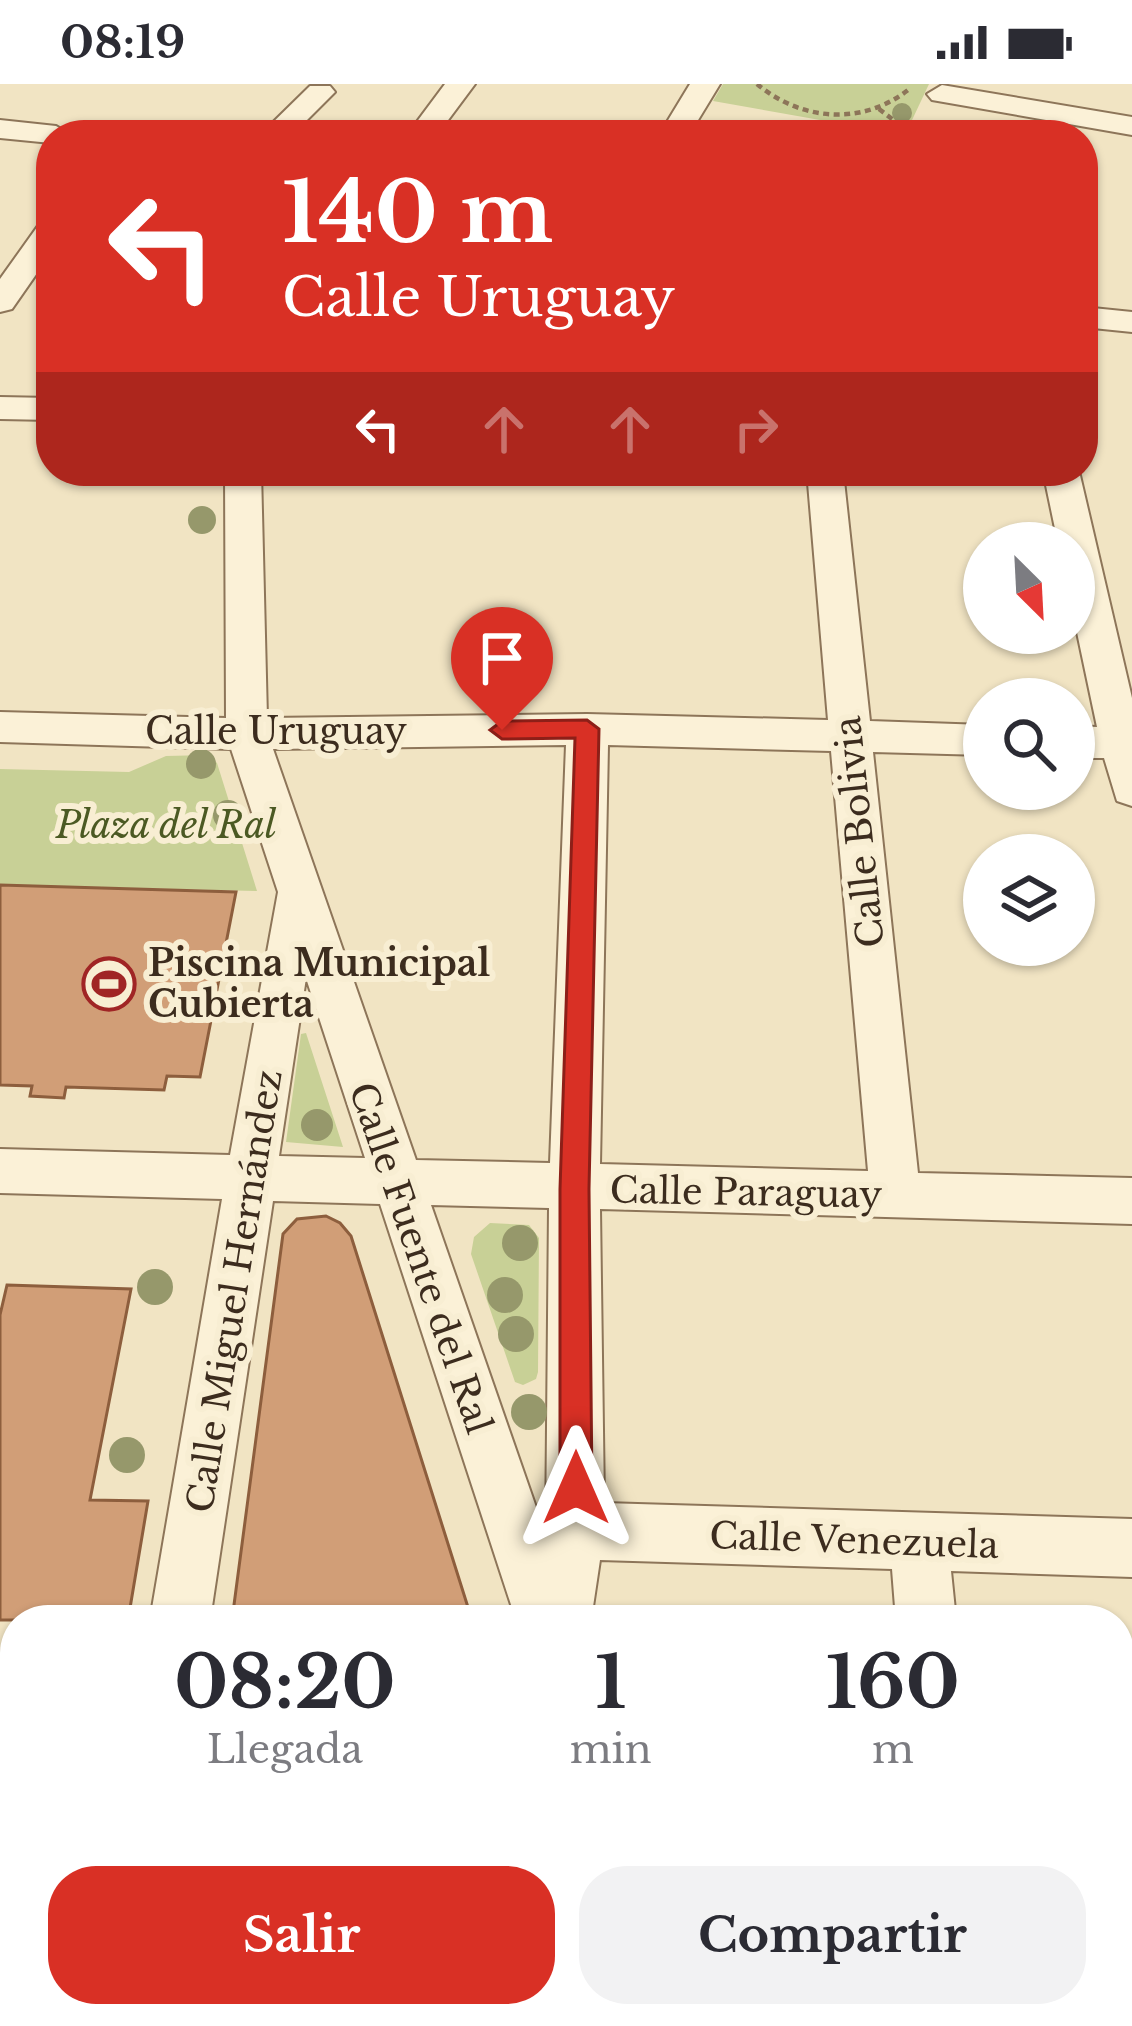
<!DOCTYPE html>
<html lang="es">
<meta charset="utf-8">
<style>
body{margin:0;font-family:"Libre Baskerville",serif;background:#f2f2f3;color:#2b2b33;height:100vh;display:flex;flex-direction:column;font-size:45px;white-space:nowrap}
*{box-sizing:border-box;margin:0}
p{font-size:39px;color:#7c7c81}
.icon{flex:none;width:66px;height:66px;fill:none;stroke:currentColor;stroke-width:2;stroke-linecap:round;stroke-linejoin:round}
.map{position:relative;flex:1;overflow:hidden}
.side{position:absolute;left:0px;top:1521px;width:1134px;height:423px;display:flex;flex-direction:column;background:#fff;border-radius:48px 48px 0 0;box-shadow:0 3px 9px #0004}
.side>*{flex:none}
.banner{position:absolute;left:36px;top:36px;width:1062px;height:366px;border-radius:48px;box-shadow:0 3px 9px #0004;background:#d93025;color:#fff;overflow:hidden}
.needle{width:78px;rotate:156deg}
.buttons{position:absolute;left:963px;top:438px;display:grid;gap:24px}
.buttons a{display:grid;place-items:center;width:132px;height:132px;border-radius:50%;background:#fff;box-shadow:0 3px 9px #0004;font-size:60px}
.pin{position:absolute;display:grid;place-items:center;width:102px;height:102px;color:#fff;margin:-123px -51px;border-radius:50% 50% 50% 0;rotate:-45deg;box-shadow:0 0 12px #0007}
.pin .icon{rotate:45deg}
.me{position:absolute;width:132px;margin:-66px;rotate:0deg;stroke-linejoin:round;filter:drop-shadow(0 0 9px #0008)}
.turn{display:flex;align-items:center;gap:42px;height:252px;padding:0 48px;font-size:54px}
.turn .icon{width:156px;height:156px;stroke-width:2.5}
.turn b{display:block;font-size:84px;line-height:102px}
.lanes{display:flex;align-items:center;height:114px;padding:0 48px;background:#0003;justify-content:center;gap:60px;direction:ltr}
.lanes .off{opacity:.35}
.eta{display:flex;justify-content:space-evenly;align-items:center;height:204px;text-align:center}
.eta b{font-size:72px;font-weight:700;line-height:84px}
.action{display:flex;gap:24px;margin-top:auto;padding:24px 48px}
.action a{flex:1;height:138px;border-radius:48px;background:#d93025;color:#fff;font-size:48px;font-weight:700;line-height:138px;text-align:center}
.action a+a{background:#f2f2f3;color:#2b2b33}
.status{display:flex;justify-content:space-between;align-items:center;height:84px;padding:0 60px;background:#fff;direction:ltr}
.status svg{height:33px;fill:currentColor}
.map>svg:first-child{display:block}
.green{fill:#c8d096}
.building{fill:#d19e77;stroke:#8d5e3d;stroke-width:3}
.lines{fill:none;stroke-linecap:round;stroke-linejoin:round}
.street-casing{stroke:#8d7559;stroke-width:4}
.path{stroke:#8d7559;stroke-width:4.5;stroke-dasharray:6 4.5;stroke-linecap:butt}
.street{fill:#fbf1d7;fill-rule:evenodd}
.tree{fill:#96986b}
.route{fill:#d93025;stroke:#8d1f18;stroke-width:3}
.labels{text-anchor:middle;stroke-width:12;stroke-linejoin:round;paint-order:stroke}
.street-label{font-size:36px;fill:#3c2c1e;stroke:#f8eed3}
.park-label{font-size:36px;font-style:italic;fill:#4b5923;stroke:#f8eed3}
.poi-label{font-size:36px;font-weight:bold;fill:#3c2c1e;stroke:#f8eed3;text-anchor:start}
</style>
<div class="status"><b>08:19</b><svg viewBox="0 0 49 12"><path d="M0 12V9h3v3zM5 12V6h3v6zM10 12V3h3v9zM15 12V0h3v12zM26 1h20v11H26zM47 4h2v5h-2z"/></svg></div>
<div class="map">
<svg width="1132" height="1942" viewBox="0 0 1132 1942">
<rect width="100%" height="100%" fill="#f1e4c3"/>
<path class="green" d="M723,0H929L905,51L713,17Z
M208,671L217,679L257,807L0,801V685L129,688L166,672Z
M306,949L343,1063L286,1058L301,950Z
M490,1139L529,1141L539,1154L538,1288L536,1295L523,1301L515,1298L471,1170L474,1153Z"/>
<path class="building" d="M0,801L236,808L200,993L167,992L164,1006L66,1003L64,1014L30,1012L32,1002L0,1001Z
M326,1132L340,1139L351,1152L472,1536H232L283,1150L297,1135Z
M7,1201L131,1205L90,1416L148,1417L128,1536H0V1231Z"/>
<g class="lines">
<g class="street-casing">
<path id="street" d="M445,0H475L437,51H407Z
M690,0H720L689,51H659Z
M942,1L1132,33V51L932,16L927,10Z
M310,2H330L335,8L292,51H260Z
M0,36L56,42L71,51H51V59L0,54Z
M51,136V169L12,225L0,228V195L40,139Z
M1083,223L1132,228V248L1083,243Z
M0,313L51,314V336L0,335Z
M225,387H261L267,634L587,630L828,636L807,387H843L870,637L984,641V671L873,668L918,1089L1132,1094V1140L600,1125L604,1419L1132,1435V1493L951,1487L956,1536H896L892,1485L600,1476L591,1536H516L380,1120L273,1117L210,1536H150L222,1115L0,1109V1065L230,1071L278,808L231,665L0,658V628L226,634ZM566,661L550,1079L416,1076L273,665ZM608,661L831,667L868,1087L600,1080ZM306,894L365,1074L279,1072ZM431,1121L549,1124L546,1452Z
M1043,387H1079L1132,614V722L1117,717L1104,674H1074V642L1097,643L1074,534V459H1058Z
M1119,1814L1132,1815V1881L1119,1880Z
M84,1929H150L149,1942H83Z
M524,1929H590V1942H524Z
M930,1929H996L997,1942H931Z"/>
</g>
<path class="path" d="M757,0C801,37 862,42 908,6
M879,25L913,51"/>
<use href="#street" class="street"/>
</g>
<g class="tree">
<circle cx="902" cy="29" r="10"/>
<circle cx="202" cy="436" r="14"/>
<circle cx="201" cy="680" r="15"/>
<circle cx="228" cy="731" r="15"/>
<circle cx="317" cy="1041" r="16"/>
<circle cx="520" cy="1159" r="18"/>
<circle cx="155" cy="1203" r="18"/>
<circle cx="505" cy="1211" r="18"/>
<circle cx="516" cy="1250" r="18"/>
<circle cx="529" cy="1328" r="18"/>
<circle cx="127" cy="1371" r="18"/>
</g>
<path class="route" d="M587,636L599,645L589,1105L592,1404L587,1416L576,1420L565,1416L560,1404V1105L575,654L502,655L490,646L502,637Z"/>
<defs>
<g id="stadium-ring" transform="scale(2.7)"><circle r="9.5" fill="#f8eed3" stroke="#a02525" stroke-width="1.5"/><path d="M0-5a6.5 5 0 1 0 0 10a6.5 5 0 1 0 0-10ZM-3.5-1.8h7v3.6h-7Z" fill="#a02525"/></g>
</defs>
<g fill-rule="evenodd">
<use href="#stadium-ring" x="109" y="900"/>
</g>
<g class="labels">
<g class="street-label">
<text x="276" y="660">Calle Uruguay</text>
<text transform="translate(859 748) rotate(-96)" y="13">Calle Bolivia</text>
<text transform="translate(746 1108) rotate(1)" y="13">Calle Paraguay</text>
<text transform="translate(421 1174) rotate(71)" y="13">Calle Fuente del Ral</text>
<text transform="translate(234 1207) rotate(-81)" y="13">Calle Miguel Hernández</text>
<text transform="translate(854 1456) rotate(2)" y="13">Calle Venezuela</text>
</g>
<g class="park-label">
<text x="166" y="754">Plaza del Ral</text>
</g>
<g class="poi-label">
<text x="148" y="892">Piscina Municipal<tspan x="148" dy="41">Cubierta</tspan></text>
</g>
</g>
</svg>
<div class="buttons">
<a><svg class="needle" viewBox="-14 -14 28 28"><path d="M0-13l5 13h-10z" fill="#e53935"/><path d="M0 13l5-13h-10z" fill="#7c7c81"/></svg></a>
<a><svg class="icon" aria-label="search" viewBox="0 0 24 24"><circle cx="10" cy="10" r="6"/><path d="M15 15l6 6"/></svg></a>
<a><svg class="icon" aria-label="layers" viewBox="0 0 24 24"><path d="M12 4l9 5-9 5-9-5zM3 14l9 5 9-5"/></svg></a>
</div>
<div class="pin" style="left:502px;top:646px;background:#d93025"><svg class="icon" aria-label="arrive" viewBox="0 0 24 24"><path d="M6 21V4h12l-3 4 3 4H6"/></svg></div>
<svg class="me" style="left:576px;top:1404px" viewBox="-20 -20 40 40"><path d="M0-17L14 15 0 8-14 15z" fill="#d93025" stroke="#fff" stroke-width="4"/></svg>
<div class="banner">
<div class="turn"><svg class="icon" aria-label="left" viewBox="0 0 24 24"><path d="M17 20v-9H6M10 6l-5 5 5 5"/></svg><div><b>140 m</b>Calle Uruguay</div></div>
<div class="lanes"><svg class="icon" aria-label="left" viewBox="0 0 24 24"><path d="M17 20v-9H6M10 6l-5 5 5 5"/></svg><svg class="icon off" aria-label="ahead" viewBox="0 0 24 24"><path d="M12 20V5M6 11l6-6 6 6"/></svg><svg class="icon off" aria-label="ahead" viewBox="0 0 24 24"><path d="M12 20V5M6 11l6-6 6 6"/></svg><svg class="icon off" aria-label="right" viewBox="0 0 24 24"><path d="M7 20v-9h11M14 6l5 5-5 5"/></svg></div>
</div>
<section class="side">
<div class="eta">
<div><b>08:20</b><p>Llegada</p></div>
<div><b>1</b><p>min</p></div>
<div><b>160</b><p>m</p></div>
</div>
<div class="action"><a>Salir</a><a>Compartir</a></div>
</section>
</div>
